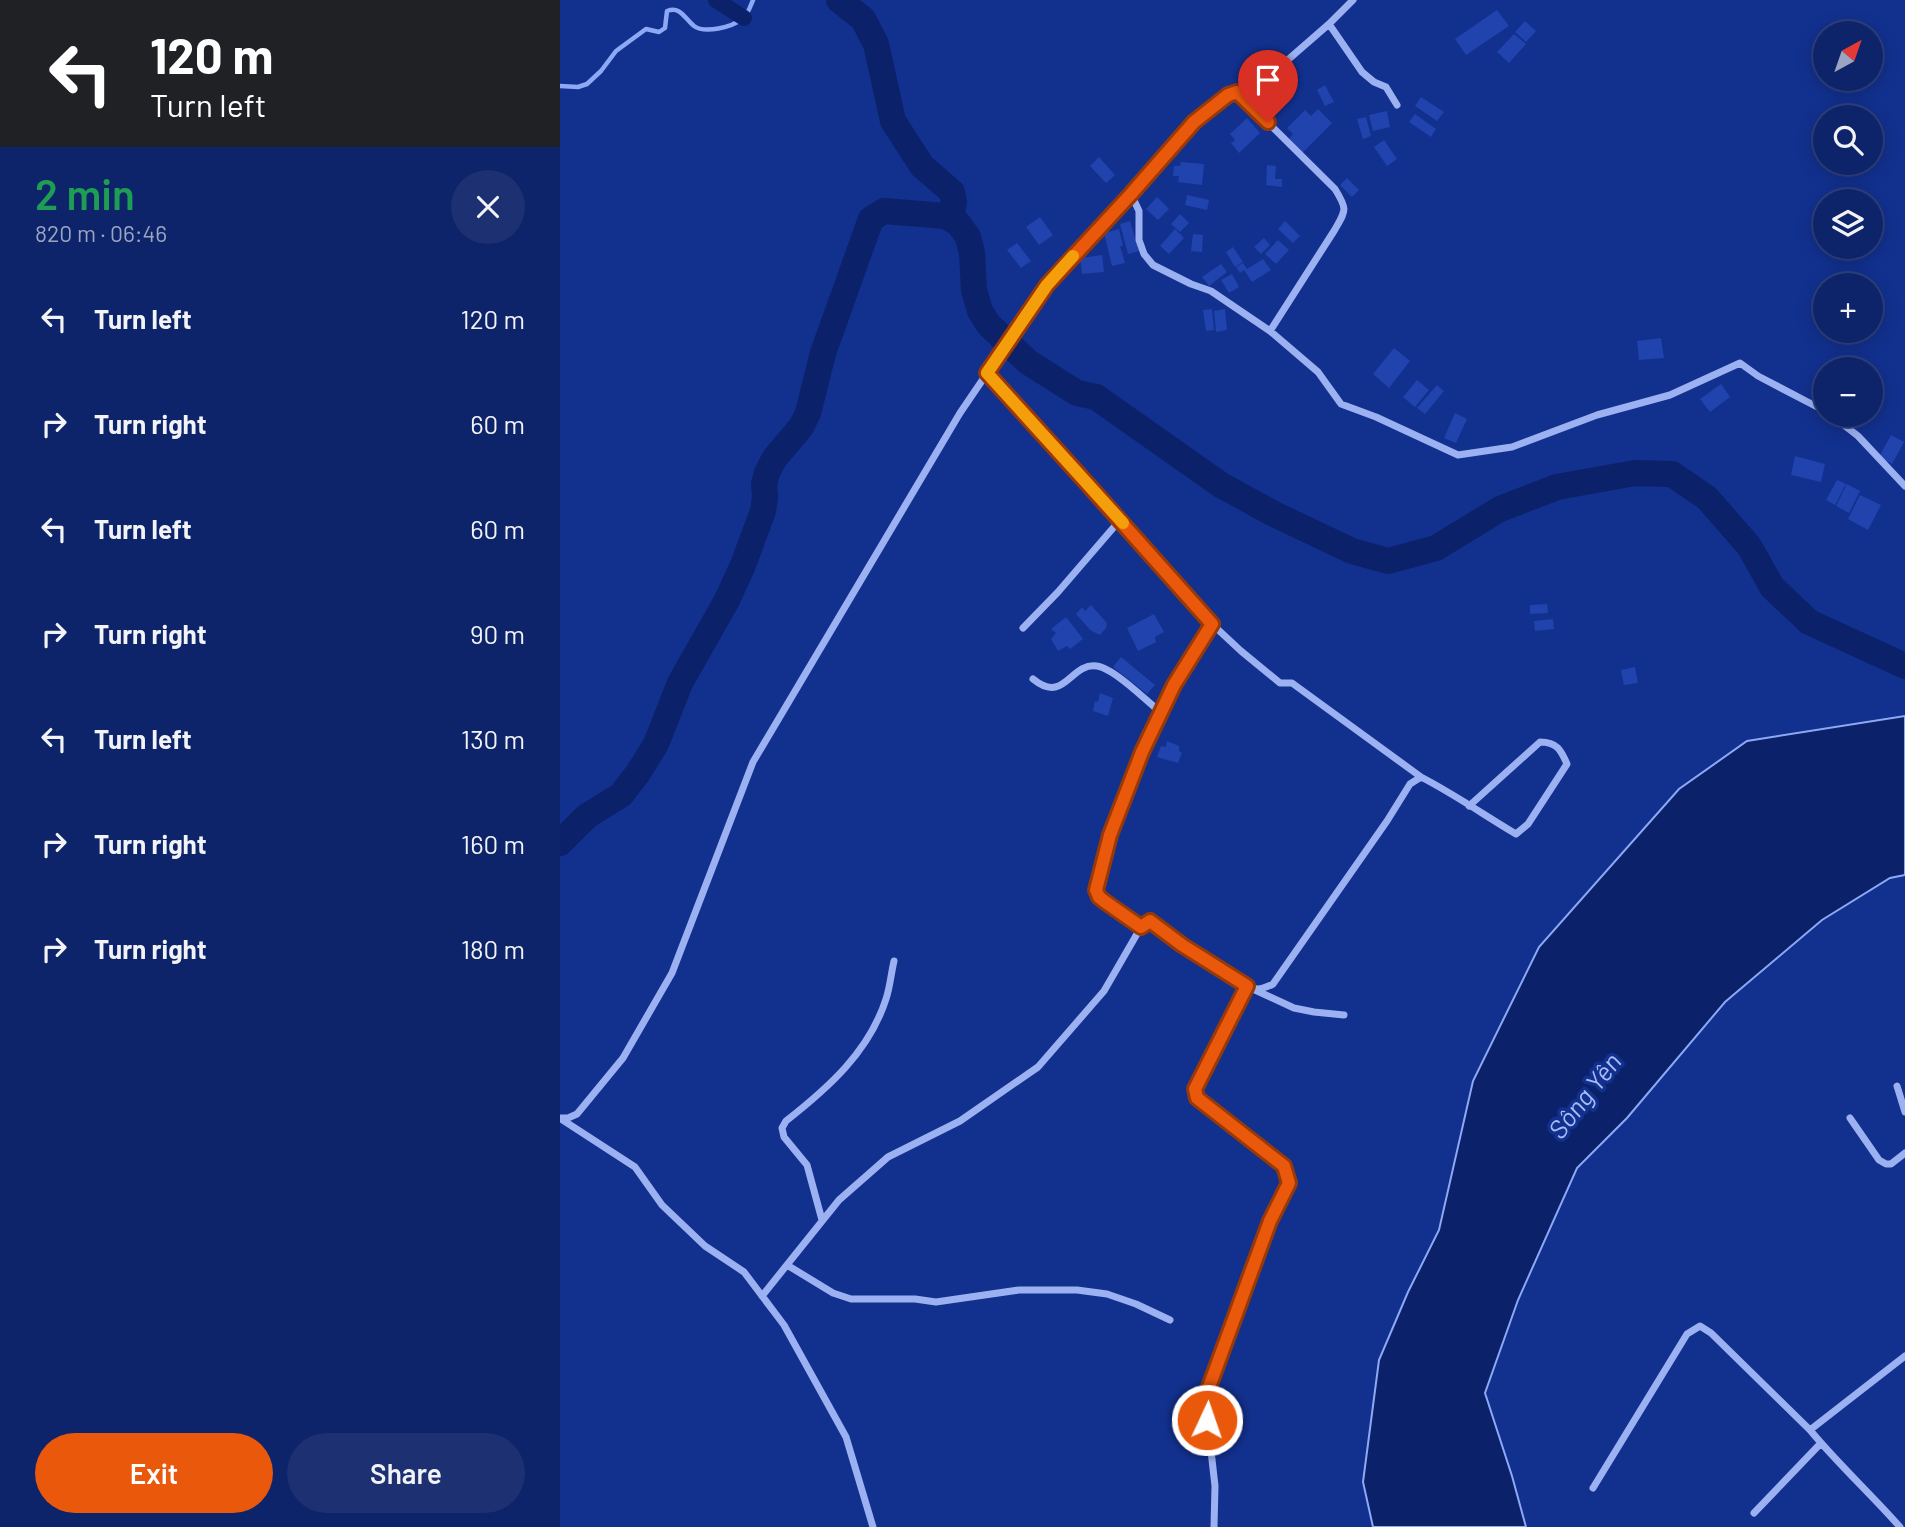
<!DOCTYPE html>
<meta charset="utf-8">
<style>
body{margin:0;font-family:Barlow,sans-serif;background:#1c3072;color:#f1f3f6;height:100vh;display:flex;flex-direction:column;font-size:26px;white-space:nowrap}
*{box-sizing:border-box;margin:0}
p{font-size:23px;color:#9ba4c1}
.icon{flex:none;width:38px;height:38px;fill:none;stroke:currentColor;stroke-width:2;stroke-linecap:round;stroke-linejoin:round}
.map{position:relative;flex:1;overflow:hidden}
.panel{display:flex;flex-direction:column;background:#0e246a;width:560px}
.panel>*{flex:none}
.banner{background:#202124;color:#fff;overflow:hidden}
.needle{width:46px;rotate:40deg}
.fabs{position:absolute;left:1253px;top:21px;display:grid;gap:14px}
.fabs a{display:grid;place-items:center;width:70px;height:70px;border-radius:50%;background:#0e246a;box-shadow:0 4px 18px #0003,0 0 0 2px #2e417e;font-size:35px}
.pin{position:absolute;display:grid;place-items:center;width:60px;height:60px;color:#fff;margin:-72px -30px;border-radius:50% 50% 50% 0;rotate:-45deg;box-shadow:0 0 7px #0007}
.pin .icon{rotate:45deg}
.me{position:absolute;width:77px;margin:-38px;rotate:3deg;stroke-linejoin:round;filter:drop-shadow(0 0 5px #0008)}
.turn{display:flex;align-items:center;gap:24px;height:147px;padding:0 35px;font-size:32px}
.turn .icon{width:91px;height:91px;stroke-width:2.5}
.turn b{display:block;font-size:49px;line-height:60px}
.round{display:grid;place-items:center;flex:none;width:74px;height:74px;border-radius:37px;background:#1c3072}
.headline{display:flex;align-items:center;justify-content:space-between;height:119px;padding:0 35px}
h1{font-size:42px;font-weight:600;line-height:52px;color:#1e9e55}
.primary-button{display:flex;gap:14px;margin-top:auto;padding:14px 35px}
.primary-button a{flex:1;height:80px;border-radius:42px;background:#ea580c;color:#fff;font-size:28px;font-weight:600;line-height:80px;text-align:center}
.primary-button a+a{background:#1c3072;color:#f1f3f6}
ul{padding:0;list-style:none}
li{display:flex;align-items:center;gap:21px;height:105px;padding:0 35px}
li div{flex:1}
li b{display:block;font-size:26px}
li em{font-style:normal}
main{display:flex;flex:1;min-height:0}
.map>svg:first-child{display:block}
.water{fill:#0b216a;stroke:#8da9f5;stroke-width:2}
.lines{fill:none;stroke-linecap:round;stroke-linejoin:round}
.stream{stroke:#8da9f5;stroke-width:4.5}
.canal{stroke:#0b216a;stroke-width:16}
.river{stroke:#0b216a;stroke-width:26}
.building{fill:#2043ad}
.street{stroke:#9cb1f1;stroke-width:7}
.route-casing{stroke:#983908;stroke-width:18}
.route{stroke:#ea580c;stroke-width:12}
.slow{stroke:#f59e0b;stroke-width:12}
.labels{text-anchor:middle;stroke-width:7;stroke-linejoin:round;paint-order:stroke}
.water-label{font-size:26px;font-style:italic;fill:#a8bcf8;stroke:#12308e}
</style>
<main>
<section class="panel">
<div class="banner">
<div class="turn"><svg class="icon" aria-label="left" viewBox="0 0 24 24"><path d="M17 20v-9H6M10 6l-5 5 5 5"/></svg><div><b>120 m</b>Turn left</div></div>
</div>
<div class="headline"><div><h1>2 min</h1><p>820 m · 06:46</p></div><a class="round"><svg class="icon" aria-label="close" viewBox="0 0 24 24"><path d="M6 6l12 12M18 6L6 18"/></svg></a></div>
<ul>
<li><svg class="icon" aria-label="left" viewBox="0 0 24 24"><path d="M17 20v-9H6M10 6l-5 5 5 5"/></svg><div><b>Turn left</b></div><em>120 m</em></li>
<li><svg class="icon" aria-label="right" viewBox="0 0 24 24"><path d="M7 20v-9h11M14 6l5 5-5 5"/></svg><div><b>Turn right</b></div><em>60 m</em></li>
<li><svg class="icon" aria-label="left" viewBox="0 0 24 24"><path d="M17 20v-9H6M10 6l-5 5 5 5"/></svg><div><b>Turn left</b></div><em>60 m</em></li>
<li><svg class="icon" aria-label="right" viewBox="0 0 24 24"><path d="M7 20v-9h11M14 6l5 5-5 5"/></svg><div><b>Turn right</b></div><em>90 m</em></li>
<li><svg class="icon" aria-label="left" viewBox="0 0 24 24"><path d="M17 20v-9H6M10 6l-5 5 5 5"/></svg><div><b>Turn left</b></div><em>130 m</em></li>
<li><svg class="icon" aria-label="right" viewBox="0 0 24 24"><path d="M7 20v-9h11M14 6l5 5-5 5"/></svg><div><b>Turn right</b></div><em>160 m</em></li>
<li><svg class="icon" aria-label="right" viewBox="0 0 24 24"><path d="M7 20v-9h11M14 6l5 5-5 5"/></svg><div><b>Turn right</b></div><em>180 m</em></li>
</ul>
<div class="primary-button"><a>Exit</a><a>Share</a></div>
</section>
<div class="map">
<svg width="1345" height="1527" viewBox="0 0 1345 1527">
<rect width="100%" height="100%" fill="#12308e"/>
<path class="water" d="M1345,716V875L1330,878L1262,920L1165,1002L1067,1118L1017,1168L958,1300L925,1393L952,1476L966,1527H813L803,1482L819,1360L848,1292L879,1230L913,1081L979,947L1119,789L1187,741Z"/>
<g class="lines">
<path class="stream" d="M0,86L18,87L27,84L41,71L56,51L86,29L99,32L105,28L107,11C121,6 124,18 134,26C145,34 172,27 182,19C188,15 190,7 193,0"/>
<path class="canal" d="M156,0L184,18"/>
<path class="river" d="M279,0L303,19L316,44L333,121L362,166L392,192L394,202L391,219
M0,843L27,816L61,795L78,773L96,744L120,683L167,600L183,565L203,511L205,497L204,484L207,473L214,459L241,427L248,413L263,353L307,230L311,219L324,211L385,216L398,223L408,237L412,253L414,290L420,311L429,325L468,362L517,393L536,397L661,485L714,514L792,551L828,561L876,548L940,509L997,487L1075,473L1112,474L1147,498L1189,546L1212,587L1249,622L1345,666"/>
</g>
<path class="building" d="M937,10L949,26L906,55L895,39Z
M965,21L976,31L966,42L955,32Z
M954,34L966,44L949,63L937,52Z
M714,79L727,94L716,103L703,89Z
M765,85L774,102L765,106L757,90Z
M861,97L884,112L877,121L855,106Z
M758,109L772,123L742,153L729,139L733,134L727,128L745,110L751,116Z
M827,111L830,127L813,131L809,115Z
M855,114L876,129L871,137L849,122Z
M806,117L811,136L803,139L797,119Z
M687,118L700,133L679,153L671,143L675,140L670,134Z
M824,140L837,159L827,166L814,147Z
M539,157L555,175L546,183L530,166Z
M621,162L644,164L642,185L618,182L619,176H613L614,166H620Z
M707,165L716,166L715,179H722V187L706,185Z
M787,178L799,190L792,197L780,185Z
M627,195L649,200L647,210L625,205Z
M597,197L609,209L598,220L586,209Z
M620,214L629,223L620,232L611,224Z
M480,217L493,235L479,245L466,227Z
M570,221L579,251L568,254L560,224Z
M725,221L740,236L733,243L718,229Z
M559,229L563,246H560L565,263L552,266L544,233Z
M615,229L624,238L609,254L600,246Z
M633,234L643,235L642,252L631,251Z
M704,238L710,245L701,254L694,247Z
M718,240L729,250L716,264L705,254Z
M457,243L471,261L461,268L447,250Z
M673,247L683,262L675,267L666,252Z
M542,255L544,272L522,274L520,258Z
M703,259L711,270L692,282L684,270L680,273L676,267L683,263L687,269Z
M661,264L667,272L649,286L642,277Z
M672,274L679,287L669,293L661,280Z
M652,309L654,330L646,331L643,310Z
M665,309L667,330L656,332L654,311Z
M1101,338L1104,358L1079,360L1077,341Z
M834,348L850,361L829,388L813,374Z
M857,380L869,390L855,407L843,397Z
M1161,384L1170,397L1150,412L1140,399Z
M877,385L884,391L865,414L857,408Z
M895,413L907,419L896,443L884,438Z
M1331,435L1344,442L1332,464L1319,457Z
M1235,456L1265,464L1261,482L1231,475Z
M1277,480L1286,484L1275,505L1266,500Z
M1287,484L1300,491L1289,513L1276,506Z
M1300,495L1321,505L1308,530L1288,519Z
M987,604L988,613L970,614V605Z
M531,605L547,623L546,628L540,635L530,630L516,614L522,607L525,611Z
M594,614L604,632L595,637L596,642L578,651L567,628Z
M506,617L523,639L510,649L507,646L498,651L491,639L496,633L491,629Z
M993,619L994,629L975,631L974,621Z
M561,657L595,685L587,694L553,667Z
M1075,667L1078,683L1064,685L1061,670Z
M540,693L553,698L548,716L533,711L535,701L538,702Z
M607,741L619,746V751L622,753L618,763L597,757L601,746L606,747Z"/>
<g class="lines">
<path class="street" d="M769,24L802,72L814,82L826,87L837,105
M677,92L775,189C788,210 786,210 774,231L710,331
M571,194L579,211V240L584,254L593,265L631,284L651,291L710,331L758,372L781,404L816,417L898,455L952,447L1037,415L1110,395L1180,363L1198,376L1265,411
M427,373L523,479L652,624L681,651L720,683H732L861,777
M1271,415L1298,436L1345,486
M463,628L498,592L560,520
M473,679C505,705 510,662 537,666C553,668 586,700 600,712
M581,927L539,897L537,894L536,884L550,835L582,752L613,685L652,624
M695,990L734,1008L754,1012L784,1015
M1337,1086L1345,1112
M0,1118H8L17,1114L63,1058L112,973L193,762L400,413L487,285L571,194L634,122L668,95L707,78L769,24L793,0
M1290,1118L1319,1160L1326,1164H1331L1345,1153
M1,1119L75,1167L102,1205L145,1246L184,1272L224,1325L286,1437L313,1527
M262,1220L247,1165L224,1137L222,1128L226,1121C268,1088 309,1052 326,999C330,987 331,974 334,961
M227,1265L273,1293L291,1299H355L376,1302L459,1290H517L547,1294L576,1304L610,1320
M202,1296L279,1200L328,1157L400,1121L478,1067L544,991L581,927L590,921L622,945L687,986C697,991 703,989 713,984L827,821L850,784L861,777C894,794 924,815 956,834L968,824L1007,764C1001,750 997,742 980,742L909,806
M1033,1488L1127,1334L1140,1326L1151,1333L1250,1430
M1194,1513L1261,1443
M654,1527L655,1486L645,1398L710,1221L729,1183L724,1166L637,1098L635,1089L687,986
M1340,1527C1311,1494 1278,1464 1250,1430L1345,1356"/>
</g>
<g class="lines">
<g class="route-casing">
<path id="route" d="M647,1420L645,1398L710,1221L729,1183L724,1166L637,1098L635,1089L687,986L622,945L590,921L581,927L544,901L539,897L536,890L550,835L582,752L614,685L652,624L523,479L427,373L487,285L571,194L634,122L668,95L677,92L708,122"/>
</g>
<use href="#route" class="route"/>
<path class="slow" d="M513,256L487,285L427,373L563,523"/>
</g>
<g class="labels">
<g class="water-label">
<text transform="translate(1025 1096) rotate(-52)" y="9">Sông Yên</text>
</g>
</g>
</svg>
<div class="fabs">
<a><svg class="needle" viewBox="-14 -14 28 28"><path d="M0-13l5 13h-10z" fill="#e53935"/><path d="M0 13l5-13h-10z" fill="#9ba4c1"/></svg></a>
<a><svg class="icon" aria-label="search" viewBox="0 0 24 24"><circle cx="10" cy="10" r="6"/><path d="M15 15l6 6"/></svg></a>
<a><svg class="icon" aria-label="layers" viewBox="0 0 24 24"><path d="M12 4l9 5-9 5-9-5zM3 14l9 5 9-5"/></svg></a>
<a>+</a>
<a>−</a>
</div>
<div class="pin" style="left:708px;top:122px;background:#d93025"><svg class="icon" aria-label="arrive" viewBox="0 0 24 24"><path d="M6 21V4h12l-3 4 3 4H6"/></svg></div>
<svg class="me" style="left:647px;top:1420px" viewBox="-20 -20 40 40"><circle r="17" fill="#ea580c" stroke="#fff" stroke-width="3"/><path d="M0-11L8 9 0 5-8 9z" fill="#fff"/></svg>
</div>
</main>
